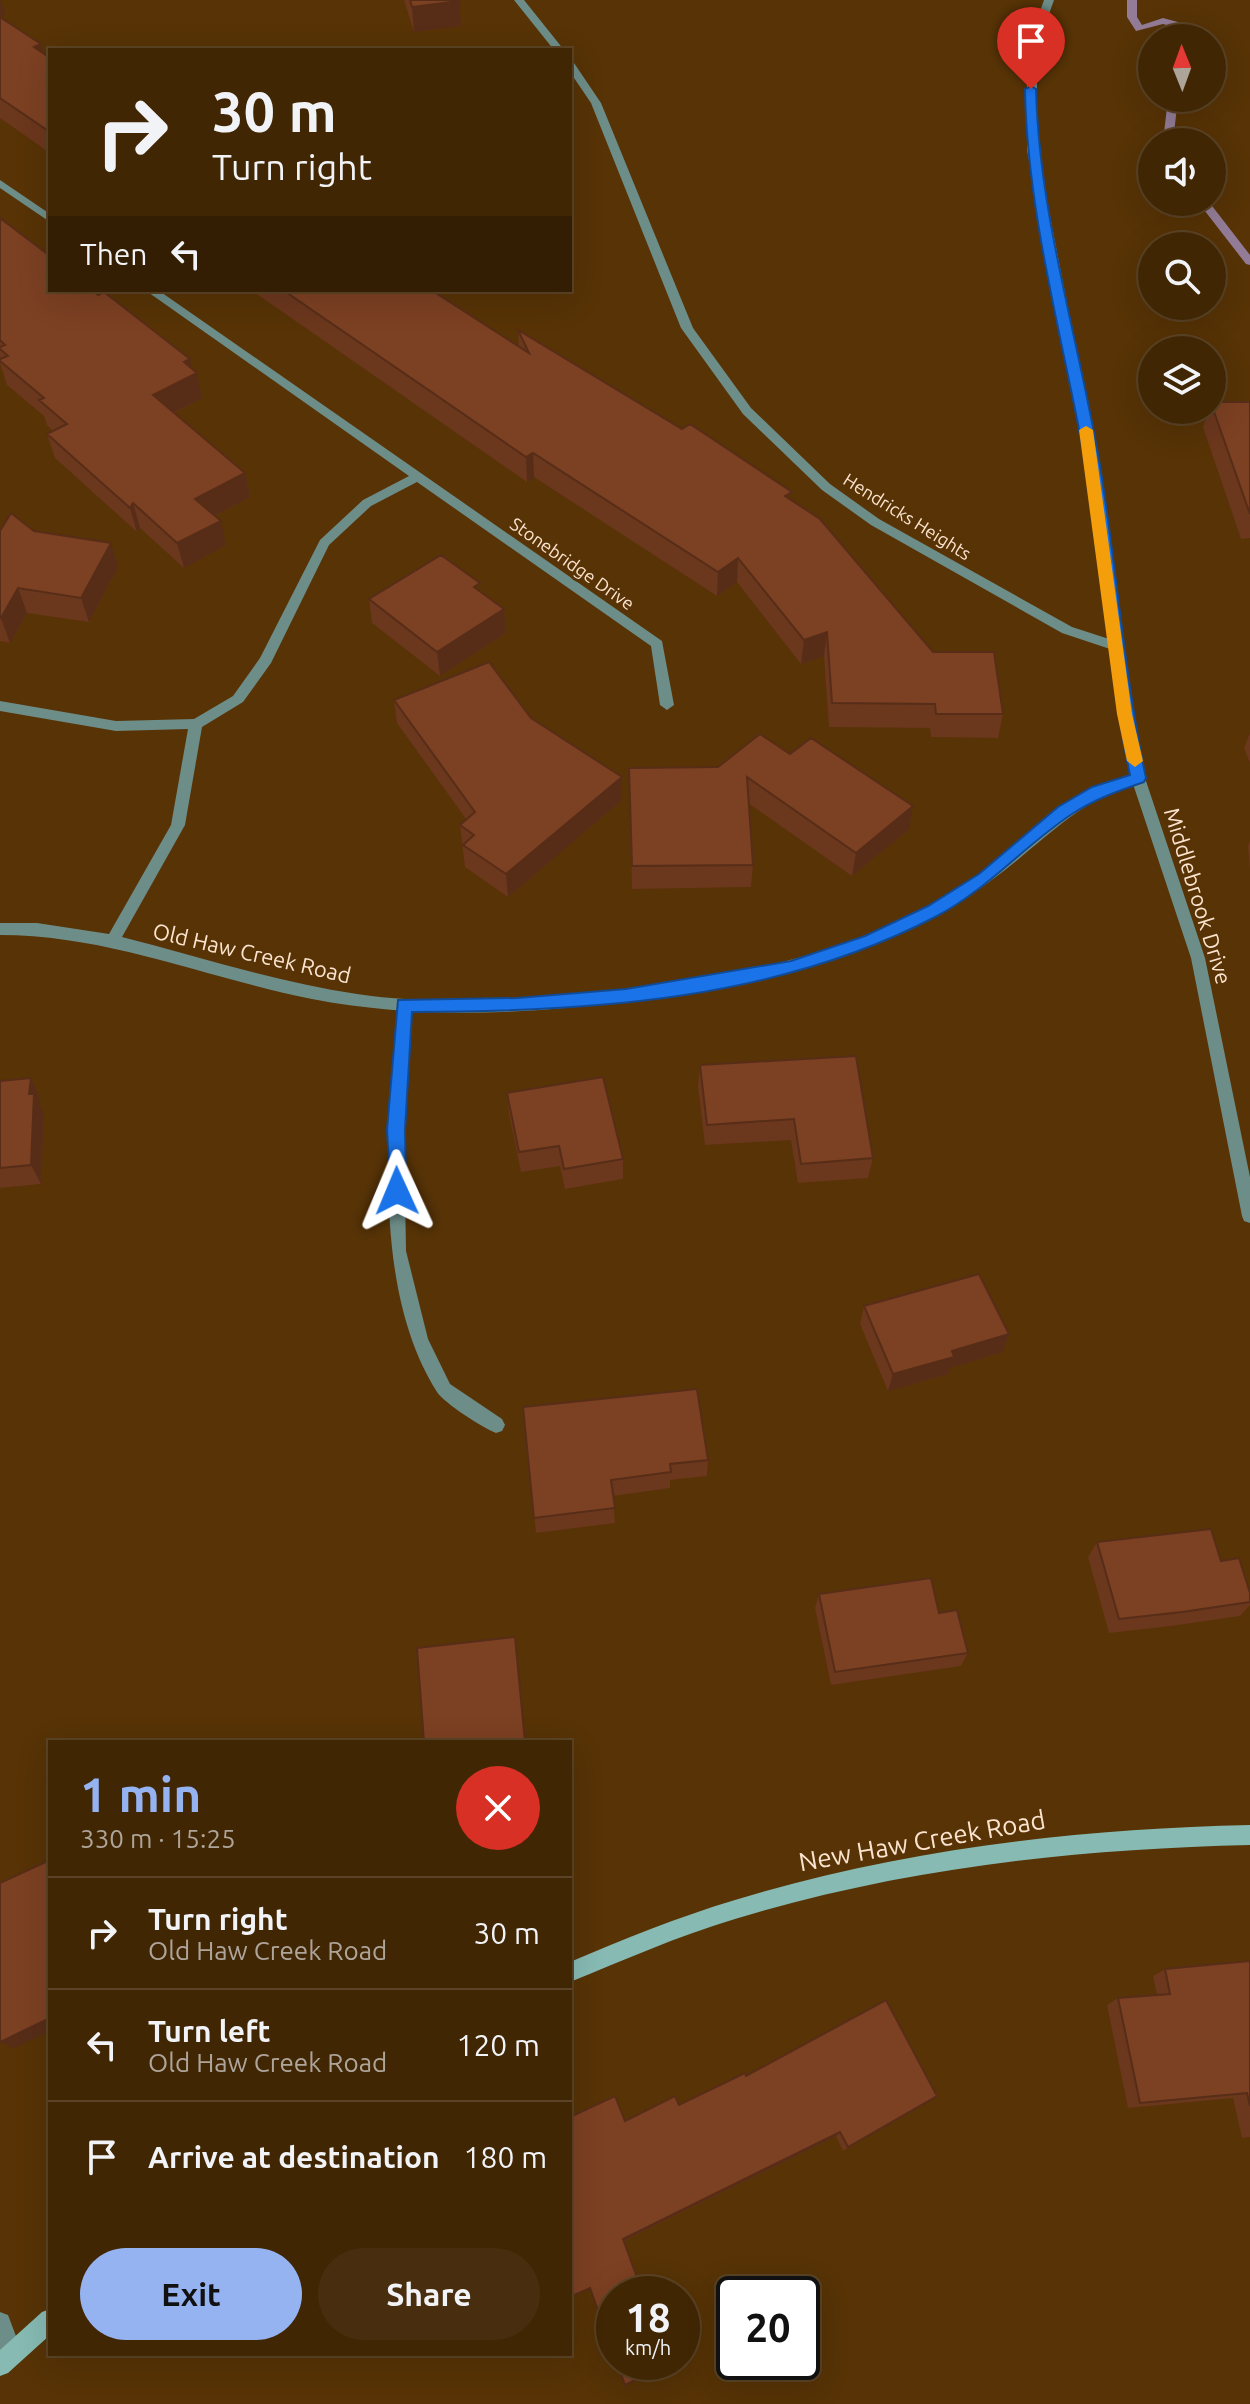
<!DOCTYPE html>
<meta charset="utf-8">
<style>
body{margin:0;font-family:Ubuntu,sans-serif;background:#482e0e;color:#f1f3f6;height:100vh;display:flex;flex-direction:column;font-size:30px;white-space:nowrap}
*{box-sizing:border-box;margin:0}
p{font-size:26px;color:#aea59a}
.icon{flex:none;width:44px;height:44px;fill:none;stroke:currentColor;stroke-width:2;stroke-linecap:round;stroke-linejoin:round}
.map{position:relative;flex:1;overflow:hidden}
.panel{position:absolute;left:48px;top:1740px;width:524px;height:616px;display:flex;flex-direction:column;background:#412604;border-radius:0px;box-shadow:0 8px 32px #0002,0 0 0 2px #5a4326}
.panel>*{flex:none}
.top-card{position:absolute;left:48px;top:48px;width:524px;height:244px;border-radius:0px;box-shadow:0 8px 32px #0002,0 0 0 2px #5a4326;background:#412604;color:#f1f3f6;overflow:hidden}
.needle{width:52px;rotate:359deg}
.tools{position:absolute;left:1138px;top:24px;display:grid;gap:16px}
.tools a{display:grid;place-items:center;width:88px;height:88px;border-radius:50%;background:#412604;box-shadow:0 8px 32px #0002,0 0 0 2px #5a4326;font-size:40px}
.speed{position:absolute;left:596px;top:2276px;display:flex;gap:16px;font-size:40px;font-weight:700;text-align:center}
.speed>*{display:grid;place-content:center;width:104px;height:104px;border-radius:50%;background:#412604;box-shadow:0 8px 32px #0002,0 0 0 2px #5a4326;line-height:1}
.speed small{font-size:20px;font-weight:400}
.speed .limit{border:4px solid #111;border-radius:12px;background:#fff;color:#111}
.pin{position:absolute;display:grid;place-items:center;width:68px;height:68px;color:#fff;margin:-82px -34px;border-radius:50% 50% 50% 0;rotate:-45deg;box-shadow:0 0 8px #0007}
.pin .icon{rotate:45deg}
.me{position:absolute;width:88px;margin:-44px;rotate:359deg;stroke-linejoin:round;filter:drop-shadow(0 0 6px #0008)}
.turn{display:flex;align-items:center;gap:28px;height:168px;padding:0 32px;font-size:36px}
.turn .icon{width:104px;height:104px;stroke-width:2.5}
.turn b{display:block;font-size:56px;line-height:68px}
.then{display:flex;align-items:center;height:76px;padding:0 32px;background:#0003;gap:16px;font-size:30px}
.round{display:grid;place-items:center;flex:none;width:84px;height:84px;border-radius:42px;background:#482e0e}
.head{display:flex;align-items:center;justify-content:space-between;height:136px;padding:0 32px}
h1{font-size:48px;font-weight:600;line-height:60px;color:#95b2f1}
.action{display:flex;gap:16px;margin-top:auto;padding:16px 32px}
.action a{flex:1;height:92px;border-radius:48px;background:#95b2f1;color:#111;font-size:32px;font-weight:600;line-height:92px;text-align:center}
.action a+a{background:#482e0e;color:#f1f3f6}
ul{padding:0;list-style:none}
li{display:flex;align-items:center;gap:24px;height:112px;padding:0 32px;border-top:2px solid #5a4326}
li div{flex:1}
li b{display:block;font-size:30px}
li em{font-style:normal}
.map>svg:first-child{display:block}
.lines{fill:none;stroke-linecap:round;stroke-linejoin:round}
.stream{fill:#937c97;fill-rule:evenodd}
.lane{fill:#6d8d88;fill-rule:evenodd}
.street{fill:#6d8d88;fill-rule:evenodd}
.secondary{fill:#86bab3;fill-rule:evenodd}
.wall{fill:#6b371d}
.shaded-wall{fill:#572d18}
.building{fill:#7c4022;stroke:#572d18;stroke-width:2}
.route{fill:#1a73e8;stroke:#114b97;stroke-width:2}
.slow{fill:#f59e0b}
.labels{text-anchor:middle;stroke-width:6;stroke-linejoin:round;paint-order:stroke}
.far-street-label{font-size:18px;fill:#fbe4cf;stroke:#573306}
.street-label{font-size:22px;fill:#fbe4cf;stroke:#573306}
.near-street-label{font-size:26px;fill:#fbe4cf;stroke:#573306}
</style>
<div class="map">
<svg width="1250" height="2404" viewBox="0 0 1250 2404">
<rect width="100%" height="100%" fill="#573306"/>
<g class="lines">
<path class="stream" d="M1127,0H1137V17L1142,25L1163,18L1185,24V38H1175L1177,28L1163,24L1136,31L1127,17Z
M1168,98H1178L1173,142H1163Z
M1198,202H1209L1250,255V265L1246,264Z"/>
<path class="lane" d="M404,999L411,1005L404,1130L406,1251L428,1339L450,1384L502,1419L505,1425L502,1431L496,1433C483,1428 444,1403 437,1392C370,1286 389,1124 397,1005Z
M0,2312L8,2315L22,2352L19,2360L11,2363L3,2360L0,2352Z"/>
<path class="street" d="M514,0H524L564,50H554Z
M1044,0H1054L1044,28L1037,73V150L1099,466L1132,714L1145,778L1205,958L1250,1177V1223L1244,1221L1242,1216L1191,958L1133,784C1075,802 1037,848 989,882C937,920 877,946 815,965C758,983 697,993 637,1000C530,1014 420,1020 312,999C206,978 109,935 0,935V923H37L109,934L171,825L188,729L116,731L0,711V701L116,721L194,719L233,696L260,658L320,540L363,500L409,476L145,290H158L662,641L674,705L667,710L660,705L651,646L417,482L371,506L329,545L271,663L243,702L202,727L185,825L122,937C200,957 277,982 357,994C432,1005 511,1001 586,994C697,984 806,965 908,917C938,902 968,883 995,862C1039,828 1076,791 1131,775L1118,714L1110,649L1062,633L871,525L822,490L743,414L681,328L591,103L570,72V62L574,63L601,103L693,328L751,408L830,484L879,519L1072,627L1109,639L1087,466L1027,150V73L1034,28Z
M0,180L50,214V222L0,188Z"/>
<path class="secondary" d="M1250,1825V1845C1075,1849 903,1868 735,1919C678,1936 624,1960 570,1982V1962C624,1939 678,1917 735,1900C903,1849 1075,1829 1250,1825Z
M50,2309V2335L8,2373L0,2376V2350L42,2312Z"/>
</g>
<path class="wall" d="M404,0H458L461,26L414,32Z
M0,17L41,44L43,53L50,58V153L0,118Z
M0,218L50,290L192,369L197,373L202,398L174,413L245,473L250,497L215,516L226,545L184,568L140,528L137,532L55,458L47,434L53,431L47,425L44,416L7,385L0,363Z
M251,290H431L519,347L518,330L791,500L933,652L1003,714L998,738L931,737L930,728L829,727L824,656L801,664L737,582L717,596L534,477L527,482Z
M1212,402H1250V538L1241,539L1203,427L1209,410H1212Z
M0,531H34L118,567L89,622L27,613L10,643L0,641Z
M481,592L504,609L506,633L440,676L372,623L369,599Z
M394,700L531,718L622,777V800L508,897L465,867L460,825L466,819L397,723Z
M1250,733V763L1244,748Z
M790,754L909,829L852,876L748,803L753,865L751,887L632,889L629,768L718,767Z
M1250,841V869L1248,846Z
M700,1065L873,1158L868,1178L798,1183L791,1140L705,1145L698,1086Z
M31,1078L40,1098V1105L44,1114L41,1184L0,1188V1081Z
M507,1093L623,1159V1179L565,1189L560,1166L521,1172L509,1114Z
M864,1306L1009,1334L1002,1352L950,1368L948,1374L888,1391L860,1324Z
M523,1407L708,1460L707,1476L670,1480V1488L613,1496L615,1523L536,1533Z
M1097,1542L1221,1561L1250,1593V1605L1240,1616L1171,1626L1109,1633L1088,1557Z
M819,1594L939,1613L968,1653L961,1666L831,1685L815,1608Z
M1250,1961V2137L1242,2138L1233,2098L1128,2108L1107,2005L1118,1998L1157,1995L1153,1976L1165,1969Z
M937,2096L843,2151L836,2136L624,2241L614,2294L625,2121L679,2105Z"/>
<path class="shaded-wall" d="M0,0H1L5,15L0,17Z
M459,1L461,26L414,32L412,7Z
M41,44L47,69L34,47Z
M190,359L193,375L197,373L202,398L159,420L153,395L184,362Z
M533,453L534,477L527,482L526,457Z
M245,473L250,497L201,523L195,499Z
M133,503L140,528L137,532L130,508Z
M221,521L226,545L184,568L177,543Z
M111,543L118,567L89,622L81,598Z
M738,558L737,582L717,596L718,572Z
M18,588L27,613L10,643L1,618Z
M504,609L506,633L440,676L437,652Z
M827,632L824,656L801,664L804,640Z
M622,777V800L508,897L506,874Z
M913,806L909,829L852,876L856,853Z
M31,1078L40,1098V1105L44,1114L41,1184L31,1165L29,1094Z
M1009,1334L1002,1352L950,1368L948,1374L888,1391L893,1374L952,1351Z
M515,1637L517,1650L526,1742H525Z
M50,2018V2031L14,2048L0,2042Z
M840,2132L836,2136L623,2241V2239Z"/>
<path class="building" d="M410,0H458L459,1L412,7Z
M0,17L41,44L34,47L50,58V132L0,98Z
M0,218L50,256V290H92L98,295L104,292L190,359L184,362L197,373L153,395L245,473L195,499L221,521L177,543L133,503L130,508L47,434L67,424L39,400L44,398L0,361V359L8,356L0,349V347L5,345L0,340Z
M283,290H431L529,353L518,330L682,429L690,424L792,492L785,496L820,519L933,652H994L1003,714H936L935,704L832,703L827,632L804,640L738,558L718,572L533,453L526,457Z
M1212,402H1250V514L1212,406Z
M11,513L34,531L111,543L81,598L18,588L1,618H0V531Z
M441,555L480,583L474,587L504,609L437,652L369,599Z
M489,662L531,718L622,777L506,874L463,845L474,835L460,825L475,812L394,700Z
M760,734L790,754L811,738L913,806L856,853L747,777L753,865L632,866L629,768L718,767Z
M856,1056L873,1158L801,1164L794,1119L707,1125L700,1065Z
M603,1077L623,1159L564,1169L559,1146L519,1152L507,1093Z
M31,1078L29,1094H34L31,1165L0,1168V1081Z
M979,1274L1009,1334L952,1351L954,1357L893,1374L864,1306Z
M697,1389L708,1460L670,1464L671,1472L611,1480L615,1508L534,1518L523,1407Z
M1211,1529L1221,1561L1239,1558L1250,1593V1602L1182,1612L1119,1619L1097,1542Z
M931,1578L939,1613L957,1610L968,1653L835,1672L819,1594Z
M515,1637L525,1742H424L417,1648Z
M50,1860V2018L0,2042V1883Z
M1250,1961V2106L1247,2093L1140,2103L1118,1998L1170,1994L1165,1969Z
M886,2000L937,2096L848,2147L840,2132L623,2239L643,2294H614V2355L590,2288L570,2297V2117L615,2096L625,2121L675,2096L679,2105L745,2073L746,2076Z
M617,2362H668L669,2363L625,2385Z"/>
<path class="route" d="M1031,86L1036,89C1039,216 1079,340 1100,466C1117,570 1124,675 1146,778L1144,782C1118,791 1095,799 1072,814C1025,845 988,889 937,916C777,1000 590,1012 412,1012L405,1130L406,1191L397,1198L391,1196L387,1130L398,1000L517,998L626,989L791,961L865,936L928,906L979,874L1058,807L1092,787L1130,775C1108,671 1104,565 1085,461C1063,339 1027,214 1025,89Z"/>
<path class="slow" d="M1086,426L1093,430L1132,714L1143,761L1135,767L1127,761L1117,714L1079,430Z"/>
<g class="labels">
<g class="far-street-label">
<text transform="translate(907 517) rotate(32)" y="6">Hendricks Heights</text>
<text transform="translate(572 564) rotate(35)" y="6">Stonebridge Drive</text>
</g>
<g class="street-label">
<text transform="translate(1198 896) rotate(73)" y="8">Middlebrook Drive</text>
<text transform="translate(252 953) rotate(13)" y="8">Old Haw Creek Road</text>
</g>
<g class="near-street-label">
<text transform="translate(922 1841) rotate(-10)" y="9">New Haw Creek Road</text>
</g>
</g>
</svg>
<div class="tools">
<a><svg class="needle" viewBox="-14 -14 28 28"><path d="M0-13l5 13h-10z" fill="#e53935"/><path d="M0 13l5-13h-10z" fill="#aea59a"/></svg></a>
<a><svg class="icon" aria-label="sound" viewBox="0 0 24 24"><path d="M4 9h4l5-4v14l-5-4H4zM17 9q2 3 0 6"/></svg></a>
<a><svg class="icon" aria-label="search" viewBox="0 0 24 24"><circle cx="10" cy="10" r="6"/><path d="M15 15l6 6"/></svg></a>
<a><svg class="icon" aria-label="layers" viewBox="0 0 24 24"><path d="M12 4l9 5-9 5-9-5zM3 14l9 5 9-5"/></svg></a>
</div>
<div class="speed"><div>18<small>km/h</small></div><div class="limit">20</div></div>
<div class="pin" style="left:1031px;top:89px;background:#d93025"><svg class="icon" aria-label="arrive" viewBox="0 0 24 24"><path d="M6 21V4h12l-3 4 3 4H6"/></svg></div>
<svg class="me" style="left:397px;top:1191px" viewBox="-20 -20 40 40"><path d="M0-17L14 15 0 8-14 15z" fill="#1a73e8" stroke="#fff" stroke-width="4"/></svg>
<div class="top-card">
<div class="turn"><svg class="icon" aria-label="right" viewBox="0 0 24 24"><path d="M7 20v-9h11M14 6l5 5-5 5"/></svg><div><b>30 m</b>Turn right</div></div>
<div class="then">Then<svg class="icon" aria-label="left" viewBox="0 0 24 24"><path d="M17 20v-9H6M10 6l-5 5 5 5"/></svg></div>
</div>
<section class="panel">
<div class="head"><div><h1>1 min</h1><p>330 m · 15:25</p></div><a class="round" style="background:#d93025;color:#fff"><svg class="icon" aria-label="close" viewBox="0 0 24 24"><path d="M6 6l12 12M18 6L6 18"/></svg></a></div>
<ul>
<li><svg class="icon" aria-label="right" viewBox="0 0 24 24"><path d="M7 20v-9h11M14 6l5 5-5 5"/></svg><div><b>Turn right</b><p>Old Haw Creek Road</p></div><em>30 m</em></li>
<li><svg class="icon" aria-label="left" viewBox="0 0 24 24"><path d="M17 20v-9H6M10 6l-5 5 5 5"/></svg><div><b>Turn left</b><p>Old Haw Creek Road</p></div><em>120 m</em></li>
<li><svg class="icon" aria-label="arrive" viewBox="0 0 24 24"><path d="M6 21V4h12l-3 4 3 4H6"/></svg><div><b>Arrive at destination</b></div><em>180 m</em></li>
</ul>
<div class="action"><a>Exit</a><a>Share</a></div>
</section>
</div>
